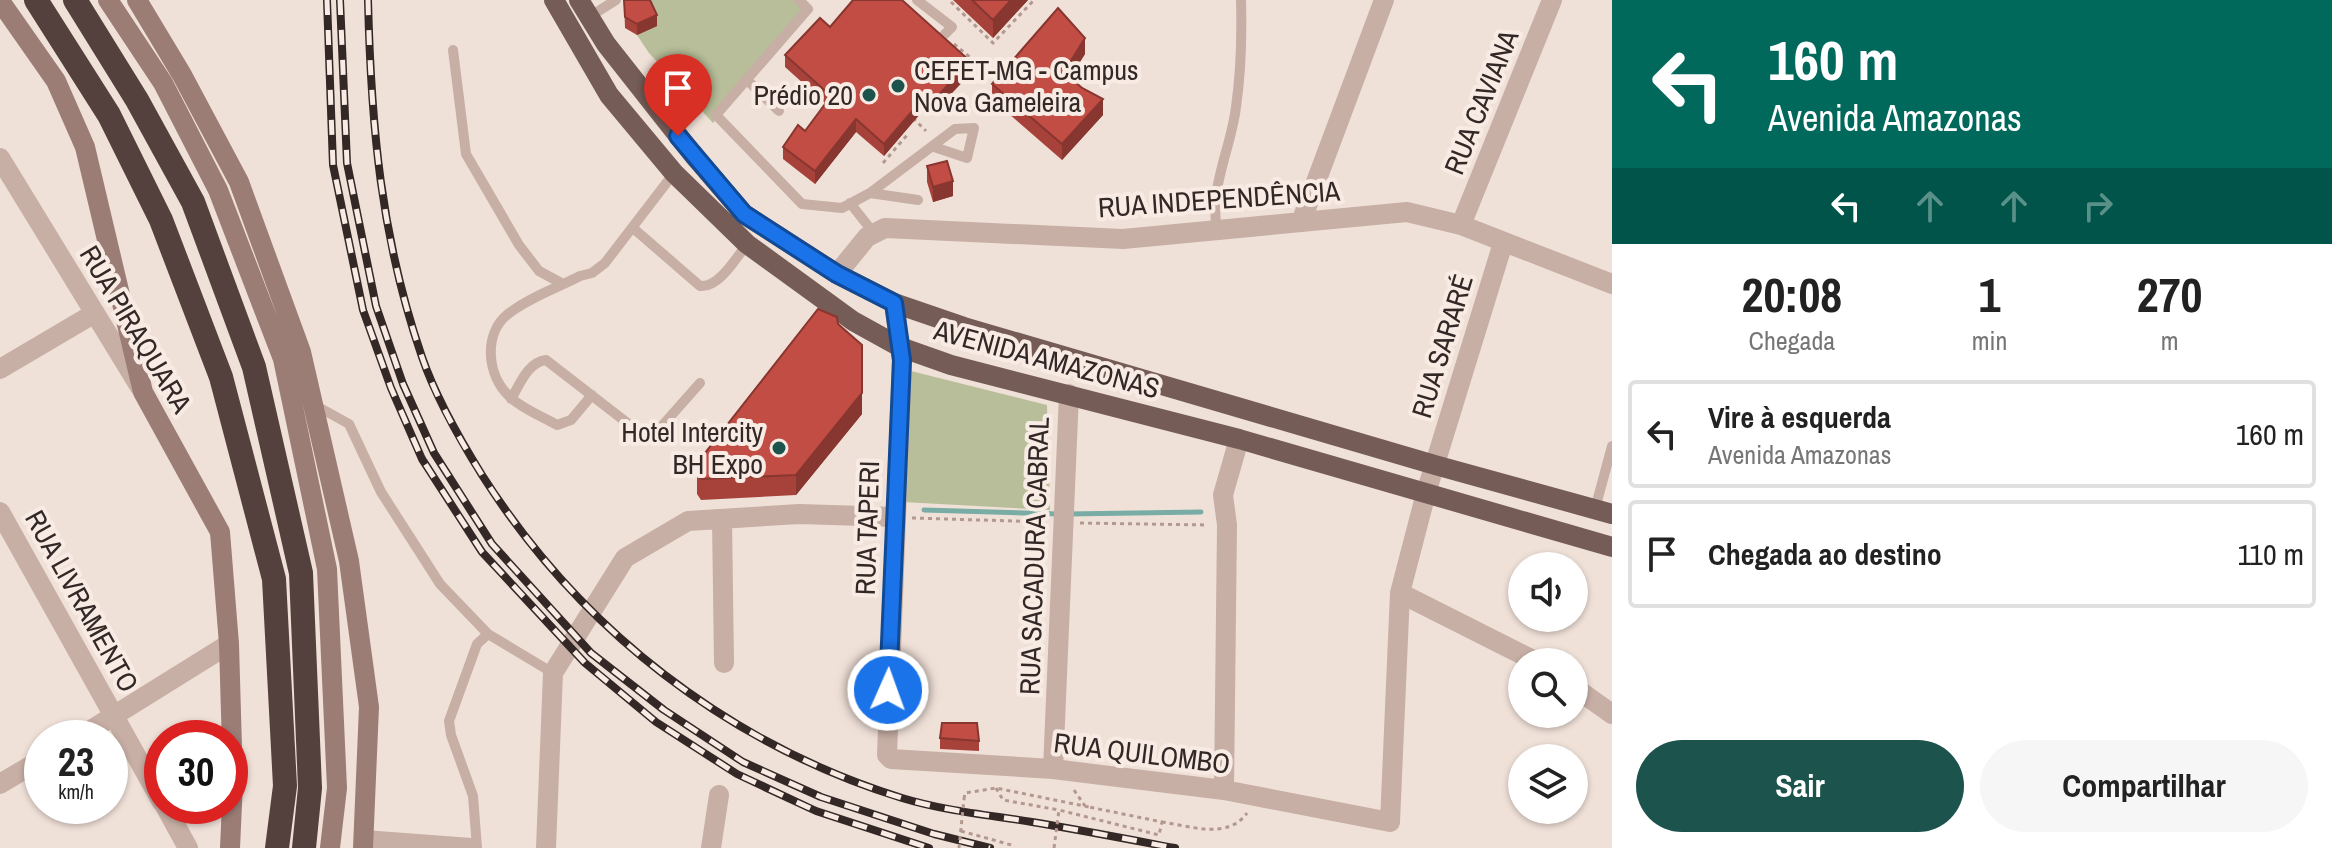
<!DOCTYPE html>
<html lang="pt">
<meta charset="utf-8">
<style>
body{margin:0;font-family:"Archivo Narrow",sans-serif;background:#f6f6f6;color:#222;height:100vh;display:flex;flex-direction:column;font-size:30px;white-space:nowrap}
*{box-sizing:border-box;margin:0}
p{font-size:26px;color:#767676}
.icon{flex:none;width:44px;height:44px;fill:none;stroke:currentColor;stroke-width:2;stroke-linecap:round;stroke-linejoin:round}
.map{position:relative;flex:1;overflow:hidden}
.details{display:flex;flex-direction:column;background:#fff;width:720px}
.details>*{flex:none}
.banner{background:#00695c;color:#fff;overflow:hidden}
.fabs{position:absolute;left:1508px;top:552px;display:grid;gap:16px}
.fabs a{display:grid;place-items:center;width:80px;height:80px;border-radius:50%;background:#fff;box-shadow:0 2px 6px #0004;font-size:40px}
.speed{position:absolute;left:24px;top:720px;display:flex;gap:16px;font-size:40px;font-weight:700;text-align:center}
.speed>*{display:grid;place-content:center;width:104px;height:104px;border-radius:50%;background:#fff;box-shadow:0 2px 6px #0004;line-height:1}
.speed small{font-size:20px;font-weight:400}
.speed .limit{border:12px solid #d22;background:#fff;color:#111}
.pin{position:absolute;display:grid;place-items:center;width:68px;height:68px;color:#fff;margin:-82px -34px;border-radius:50% 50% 50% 0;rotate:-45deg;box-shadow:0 0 8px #0007}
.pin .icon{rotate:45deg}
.me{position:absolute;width:88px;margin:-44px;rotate:2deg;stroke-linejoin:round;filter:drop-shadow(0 0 6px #0008)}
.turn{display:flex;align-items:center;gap:28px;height:168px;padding:0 24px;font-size:36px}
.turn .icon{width:104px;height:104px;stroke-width:2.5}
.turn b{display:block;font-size:56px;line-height:68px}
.lanes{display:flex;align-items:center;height:76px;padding:0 24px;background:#0003;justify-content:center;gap:40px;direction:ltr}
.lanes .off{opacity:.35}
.eta{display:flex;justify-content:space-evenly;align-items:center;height:136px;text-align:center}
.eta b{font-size:48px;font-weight:700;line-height:56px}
.button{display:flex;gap:16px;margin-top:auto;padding:16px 24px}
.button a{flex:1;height:92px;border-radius:48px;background:#1d534d;color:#fff;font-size:32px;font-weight:700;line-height:92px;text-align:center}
.button a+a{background:#f6f6f6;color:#222}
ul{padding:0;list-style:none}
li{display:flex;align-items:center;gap:24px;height:108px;margin:0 16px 12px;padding:0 8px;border:4px solid #e0e0e0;border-radius:8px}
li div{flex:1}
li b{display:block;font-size:30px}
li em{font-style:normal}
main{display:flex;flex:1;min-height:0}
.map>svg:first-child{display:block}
.green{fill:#b8be99}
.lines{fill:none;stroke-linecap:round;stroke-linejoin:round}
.stream{stroke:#78aca5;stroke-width:5}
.path{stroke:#b3988f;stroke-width:3;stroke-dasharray:4 4;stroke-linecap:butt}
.lane{stroke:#c7afa5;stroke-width:10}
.street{stroke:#c7afa5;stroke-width:20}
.secondary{stroke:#9b7d76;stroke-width:20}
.primary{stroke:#755c57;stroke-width:20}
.highway{stroke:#54403d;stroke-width:24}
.rail-casing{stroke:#332826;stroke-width:8}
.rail{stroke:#f8ebe4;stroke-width:5;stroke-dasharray:15;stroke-linecap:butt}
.path-bridge{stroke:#b3988f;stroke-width:3;stroke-dasharray:4 4;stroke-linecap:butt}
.wall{fill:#a7423a}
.shaded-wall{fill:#883630}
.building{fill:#c24d44;stroke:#883630;stroke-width:2}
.route-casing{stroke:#114b97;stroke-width:20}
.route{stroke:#1a73e8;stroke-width:14}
.poi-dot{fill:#1d534d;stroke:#f8ebe4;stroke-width:3}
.labels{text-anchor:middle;stroke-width:8;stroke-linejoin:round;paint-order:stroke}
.poi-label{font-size:28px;fill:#332826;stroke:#f8ebe4;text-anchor:end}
.street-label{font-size:28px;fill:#332826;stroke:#f8ebe4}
</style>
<main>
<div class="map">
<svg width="1612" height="848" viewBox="0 0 1612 848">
<rect width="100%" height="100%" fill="#f0e1d8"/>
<path class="green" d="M645,0H804L808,9L713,123L649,53L637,35L657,25Z
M911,371L1047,405L1050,510L903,502Z"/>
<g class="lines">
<path class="stream" d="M924,510L1058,514
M1068,514L1201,512"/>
<path class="path" d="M951,2L993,43L1034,0
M954,44L983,68
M913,118L926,131
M883,163L908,134
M912,518L1048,522
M1080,523L1208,525
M996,788L1003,800L1059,810
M1074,790L1085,806
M964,799L965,793L996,788L1089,807
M1162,822C1190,826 1228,840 1247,813
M961,831L1015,846"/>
<path class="lane" d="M799,0L808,9L716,115L802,204L842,208L870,193L918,200
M917,0L952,27L944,35
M589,17L616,0
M453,50L466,154L519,245L539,271L563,284
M747,80L779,111
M870,193L955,129L974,128L967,158L934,147
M850,203L873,232
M633,228L700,286C719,288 736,258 747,244
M1217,230C1209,187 1231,149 1236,107C1241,72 1242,35 1241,0
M592,395L571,420L557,425C542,416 522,409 509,396C487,375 483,334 508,314C528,298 557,288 580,276L592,273L605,263L674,173
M511,399C520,384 528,362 546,360L639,432L653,436L700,383
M313,404L349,424L381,492L440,584L488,634L553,673
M1595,509L1612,446
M477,848L473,796L451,735L449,721L477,644L488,634"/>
<path class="street" d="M0,158L140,387
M1301,222L1384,0
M1461,225L1552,0
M837,274L867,237L885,228L1123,239L1407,212L1461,225L1612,284
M894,303L902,360L887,755L891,759L1053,769L1224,790L1390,822L1400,593L1426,493L1503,243
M0,369L95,313
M0,512L162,802
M722,519L724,663
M1400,593L1537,662
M1574,687L1612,714
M78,738L229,644
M1053,769L1069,394
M0,784L42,759
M1224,790L1227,525L1223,495L1239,439
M165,806L188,848
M364,840L471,848
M546,848L553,673L625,558L688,521L799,514L896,517
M711,848L719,795"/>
<path class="secondary" d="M108,0L163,83L218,190L283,359L327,569L337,788L330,848
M137,0L182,75L239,182L301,352L349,561L369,707L363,848
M0,1L56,81L85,147L143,392L220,532L229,644L233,782L230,848"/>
<path class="primary" d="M554,0L609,95L674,173L747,244L853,321L900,347L951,365L1239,439L1612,547
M579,0L606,44L695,157L744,214L837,274L894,303L964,327L1435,465L1612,514"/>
<path class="highway" d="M36,0L109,115L161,220L221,377L274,579L285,786L277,848
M75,0L137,100L193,202L254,367L301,573L310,788L304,848"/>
<g class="rail-casing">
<path id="rail" d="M327,0L333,165L363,310L391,388L422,459L482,552L585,663L656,722L737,774L816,811L929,848
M340,0L347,163L376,306L403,384L434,453L492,544L591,653L664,710L743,762L821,797L934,834L990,848
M368,0C371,126 381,238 422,357C436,398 459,438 482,475C580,629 728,744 902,798C945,811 989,815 1032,822C1080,830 1127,839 1175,848"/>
</g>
<use href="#rail" class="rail"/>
<path class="path-bridge" d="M959,848L964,799
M1054,848L1059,810L1159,835L1162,822L1089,807"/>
</g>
<path class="wall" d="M624,0L657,26L637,35L625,28Z
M953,0H1028L993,38Z
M830,27L970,74L933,113L926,107L884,156L856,132L815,184L783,159V147L805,131L825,103L785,67V55Z
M1085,54L1070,77L1103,115L1062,160L992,99V84Z
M927,166L953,196L933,202L927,182Z
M838,324L862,414L796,495L701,500L697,494V473Z
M940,738L979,741V751L940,749Z"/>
<path class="shaded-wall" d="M1011,0H1028L993,38V20Z
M657,15V26L637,35V24Z
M1085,38V54L1064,87V72Z
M970,61V74L933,113V101Z
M926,95V107L884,156V144Z
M1103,99V115L1062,160V144Z
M856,119V132L815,184V171Z
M953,181V196L933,202V187Z
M862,393V414L796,495V475Z"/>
<path class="building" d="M624,0H650L657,15L637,24L625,17Z
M853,0H902L970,61L933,101L926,95L884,144L856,119L815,171L783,147L798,125L805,131L831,96L785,55L820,18L830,27Z
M972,0H1011L993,20Z
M1058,8L1085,38L1064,72L1082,88L1103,99L1062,144L992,84Z
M947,161L953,181L933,187L927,166Z
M818,309L837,317L838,324L862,345V393L796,475L701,479L697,473L698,462Z
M942,723H977L979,741L940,738Z"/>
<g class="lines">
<g class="route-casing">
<path id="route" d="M678,136L744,214L837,274L894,303L902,360L888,690"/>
</g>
<use href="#route" class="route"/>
</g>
<g class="poi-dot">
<circle cx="898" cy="86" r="8"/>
<circle cx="869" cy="95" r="8"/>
<circle cx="779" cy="448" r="8"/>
</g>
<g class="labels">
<g class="poi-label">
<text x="914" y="80" text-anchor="start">CEFET-MG - Campus<tspan x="914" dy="32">Nova Gameleira</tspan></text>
<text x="853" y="105">Prédio 20</text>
<text x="763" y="442">Hotel Intercity<tspan x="763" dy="32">BH Expo</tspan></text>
</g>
<g class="street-label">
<text transform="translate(1481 102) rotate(-68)" y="10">RUA CAVIANA</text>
<text transform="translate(1219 199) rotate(-4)" y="10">RUA INDEPENDÊNCIA</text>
<text transform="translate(136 329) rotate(59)" y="10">RUA PIRAQUARA</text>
<text transform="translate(1442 346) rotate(-73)" y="10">RUA SARARÉ</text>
<text transform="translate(1047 359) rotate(15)" y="10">AVENIDA AMAZONAS</text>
<text transform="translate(867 528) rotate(-88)" y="10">RUA TAPERI</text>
<text transform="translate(1034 556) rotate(-88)" y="10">RUA SACADURA CABRAL</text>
<text transform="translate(82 601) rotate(61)" y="10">RUA LIVRAMENTO</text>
<text transform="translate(1142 753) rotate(7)" y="10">RUA QUILOMBO</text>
</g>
</g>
</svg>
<div class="fabs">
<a><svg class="icon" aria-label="sound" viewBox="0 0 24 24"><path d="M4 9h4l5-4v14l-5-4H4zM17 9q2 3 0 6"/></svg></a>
<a><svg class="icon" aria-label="search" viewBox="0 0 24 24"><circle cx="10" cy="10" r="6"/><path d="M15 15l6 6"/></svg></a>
<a><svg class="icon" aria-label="layers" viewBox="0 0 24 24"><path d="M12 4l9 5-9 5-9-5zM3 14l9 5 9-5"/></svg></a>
</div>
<div class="speed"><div>23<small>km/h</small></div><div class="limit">30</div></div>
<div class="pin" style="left:678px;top:136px;background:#d93025"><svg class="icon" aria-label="arrive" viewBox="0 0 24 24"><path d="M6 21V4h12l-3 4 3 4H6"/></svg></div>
<svg class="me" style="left:888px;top:690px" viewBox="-20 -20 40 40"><circle r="17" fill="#1a73e8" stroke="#fff" stroke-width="3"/><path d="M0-11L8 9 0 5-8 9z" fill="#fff"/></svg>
</div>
<section class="details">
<div class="banner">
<div class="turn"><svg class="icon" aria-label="left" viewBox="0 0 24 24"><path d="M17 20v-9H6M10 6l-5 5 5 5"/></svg><div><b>160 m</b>Avenida Amazonas</div></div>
<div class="lanes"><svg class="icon" aria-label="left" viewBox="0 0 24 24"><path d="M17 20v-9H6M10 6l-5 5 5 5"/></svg><svg class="icon off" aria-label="ahead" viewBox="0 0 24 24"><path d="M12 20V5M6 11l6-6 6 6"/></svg><svg class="icon off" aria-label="ahead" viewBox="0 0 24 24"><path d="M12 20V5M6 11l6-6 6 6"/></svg><svg class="icon off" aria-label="right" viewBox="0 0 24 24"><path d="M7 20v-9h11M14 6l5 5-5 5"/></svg></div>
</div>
<div class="eta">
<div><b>20:08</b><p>Chegada</p></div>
<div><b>1</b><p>min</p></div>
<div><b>270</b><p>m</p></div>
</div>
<ul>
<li><svg class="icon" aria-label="left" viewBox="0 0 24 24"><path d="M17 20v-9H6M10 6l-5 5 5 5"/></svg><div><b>Vire à esquerda</b><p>Avenida Amazonas</p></div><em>160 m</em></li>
<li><svg class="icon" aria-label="arrive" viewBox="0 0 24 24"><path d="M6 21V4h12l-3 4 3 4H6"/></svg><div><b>Chegada ao destino</b></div><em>110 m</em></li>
</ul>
<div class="button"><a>Sair</a><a>Compartilhar</a></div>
</section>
</main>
